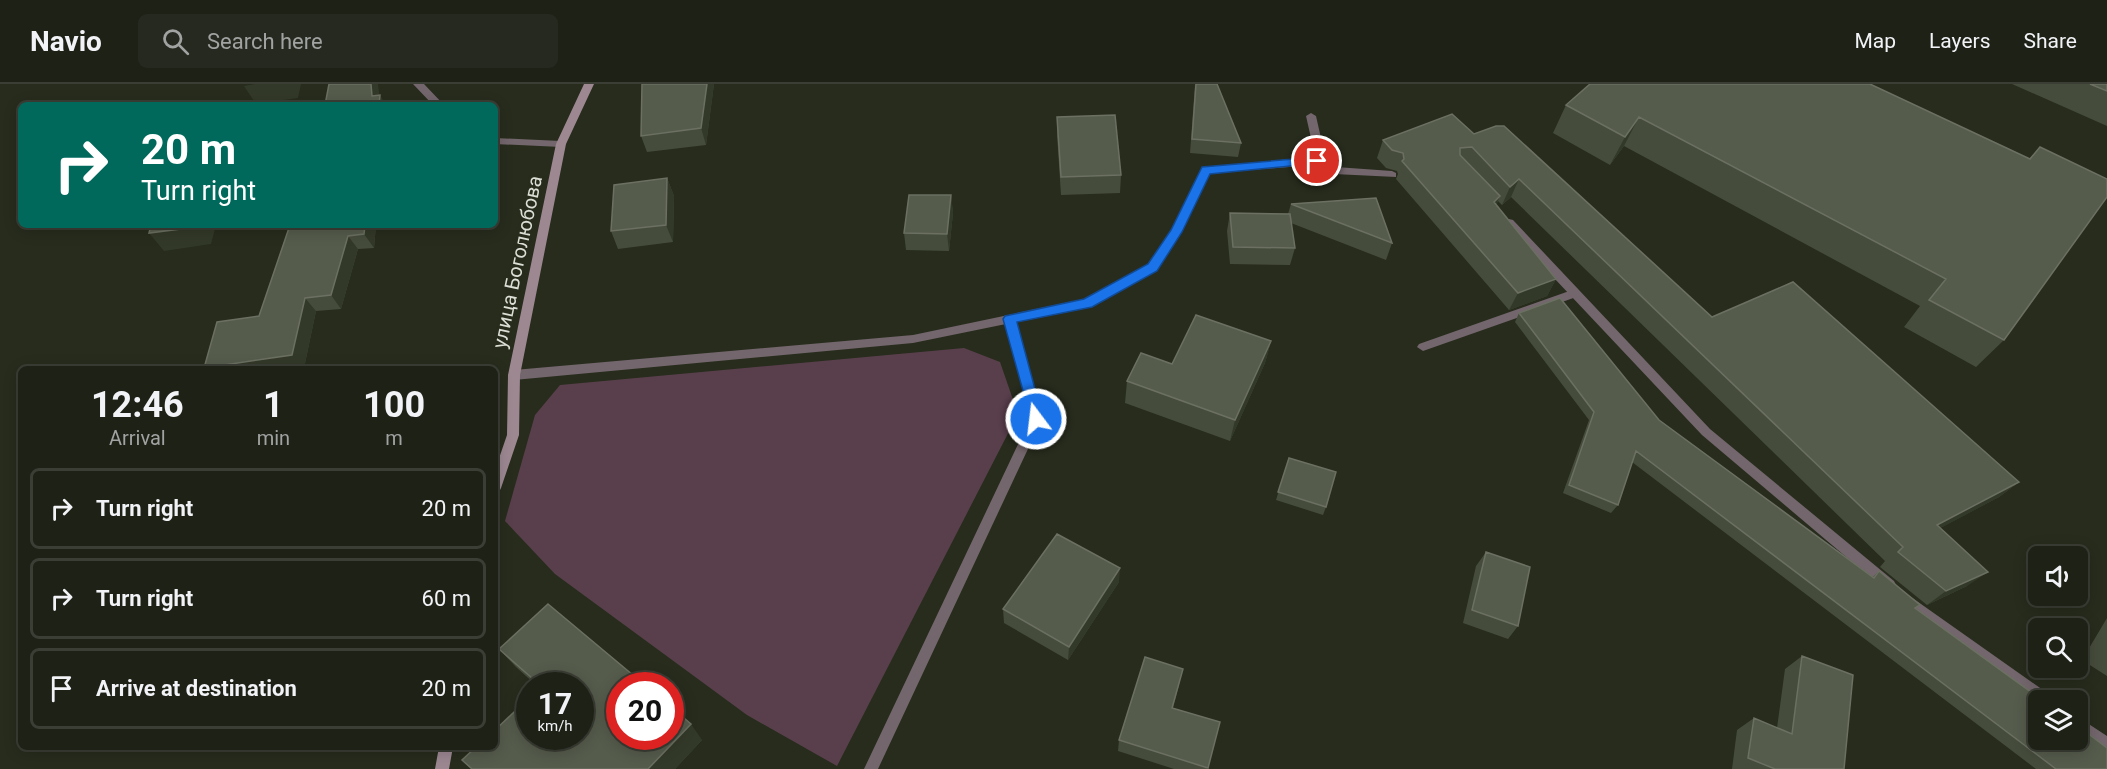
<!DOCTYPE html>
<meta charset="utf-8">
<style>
body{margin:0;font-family:Roboto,sans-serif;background:#25291f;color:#f1f3f6;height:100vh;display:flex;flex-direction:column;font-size:22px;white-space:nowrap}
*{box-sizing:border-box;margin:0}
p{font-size:20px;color:#a0a3a1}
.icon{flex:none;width:33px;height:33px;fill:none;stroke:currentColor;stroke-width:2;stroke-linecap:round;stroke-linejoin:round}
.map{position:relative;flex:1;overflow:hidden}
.drawer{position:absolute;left:18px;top:282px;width:480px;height:384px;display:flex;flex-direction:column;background:#1d2116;border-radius:9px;box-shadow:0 3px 15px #0003,0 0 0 2px #3b3e35}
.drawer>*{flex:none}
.hud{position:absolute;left:18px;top:18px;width:480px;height:126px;border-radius:9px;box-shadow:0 3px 15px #0003,0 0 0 2px #3b3e35;background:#00695c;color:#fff;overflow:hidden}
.controls{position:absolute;left:2028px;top:462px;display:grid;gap:12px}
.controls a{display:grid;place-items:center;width:60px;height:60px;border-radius:9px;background:#1d2116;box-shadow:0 3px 15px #0003,0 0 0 2px #3b3e35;font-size:30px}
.speed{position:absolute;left:516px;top:588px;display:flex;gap:12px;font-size:30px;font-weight:700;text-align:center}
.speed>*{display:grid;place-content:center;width:78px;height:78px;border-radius:50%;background:#1d2116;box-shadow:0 3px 15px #0003,0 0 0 2px #3b3e35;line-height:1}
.speed small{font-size:15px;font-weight:400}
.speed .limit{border:9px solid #d22;background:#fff;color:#111}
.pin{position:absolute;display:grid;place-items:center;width:51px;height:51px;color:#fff;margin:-26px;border:3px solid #fff;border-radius:50%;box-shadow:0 2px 6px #0007}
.me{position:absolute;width:66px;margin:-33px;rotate:345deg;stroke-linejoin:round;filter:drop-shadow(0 0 4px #0008)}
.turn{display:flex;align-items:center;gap:21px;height:126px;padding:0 24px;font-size:27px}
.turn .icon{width:78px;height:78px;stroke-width:2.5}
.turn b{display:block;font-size:42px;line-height:51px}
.eta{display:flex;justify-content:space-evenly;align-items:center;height:102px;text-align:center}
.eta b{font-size:36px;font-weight:700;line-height:42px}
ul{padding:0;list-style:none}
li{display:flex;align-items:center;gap:18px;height:81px;margin:0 12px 9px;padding:0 12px;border:3px solid #3b3e35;border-radius:9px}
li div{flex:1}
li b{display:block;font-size:22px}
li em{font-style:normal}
header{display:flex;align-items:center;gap:36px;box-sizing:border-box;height:84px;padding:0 30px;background:#1d2116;border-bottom:2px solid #3b3e35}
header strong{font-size:28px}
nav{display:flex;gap:33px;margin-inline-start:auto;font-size:21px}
.search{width:420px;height:54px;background:#25291f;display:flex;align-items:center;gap:15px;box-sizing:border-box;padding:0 21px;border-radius:9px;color:#a0a3a1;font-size:22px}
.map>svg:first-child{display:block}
.green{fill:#593f4c}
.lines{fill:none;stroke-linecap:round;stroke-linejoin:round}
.lane{fill:#73666c;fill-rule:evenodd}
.street{fill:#73666c;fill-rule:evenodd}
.secondary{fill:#9d8892;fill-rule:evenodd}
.wall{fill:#464c3c}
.shaded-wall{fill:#333928}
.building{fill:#565c4c;stroke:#6b7062;stroke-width:1.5}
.route{fill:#1a73e8;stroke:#114b97;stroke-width:1.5}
.labels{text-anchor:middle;stroke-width:5;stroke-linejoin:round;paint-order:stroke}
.street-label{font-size:20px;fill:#dbdfd5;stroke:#272c1d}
</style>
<header>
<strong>Navio</strong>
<div class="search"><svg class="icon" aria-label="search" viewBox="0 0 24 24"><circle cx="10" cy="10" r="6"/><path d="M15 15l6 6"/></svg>Search here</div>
<nav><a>Map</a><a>Layers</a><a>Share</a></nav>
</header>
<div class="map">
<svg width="2107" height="685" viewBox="0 0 2107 685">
<rect width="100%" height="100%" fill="#272c1d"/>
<path class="green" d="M964,264L1000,278L1018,330L837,682L747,631L555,490L505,437L535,331L560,301Z"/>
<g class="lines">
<path class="lane" d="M413,0H424L444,21H433Z
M1311,29L1316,32L1323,63L1322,75L1336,83L1392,87L1396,89V93L1334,90L1316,81L1210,89L1181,148L1156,186L1091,222L1016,238L1042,335L878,685H864L1030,335L1006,240L913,259L514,296L508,291L514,286L913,251L1084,215L1148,180L1171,146L1202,84L1312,74L1313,63L1306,32Z
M495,54L561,57L566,60L561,63L495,60Z
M1575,205L1581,209L1579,212L1423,267L1417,263L1419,260Z"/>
<path class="street" d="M1509,135L1513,136L1710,345L1894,497L1896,501L1894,505L1889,507L1884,505L1702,351L1505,142L1504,139L1505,136Z
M1904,508L2050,611L2052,616H2038V620L1899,518L1897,514L1899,510Z
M2078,633L2107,652V668L2078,648Z"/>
<path class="secondary" d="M584,0H594L566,60L520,291L519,351L501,404L499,408L495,409V386L507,351L508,291L556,60Z
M439,663H453L449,685H435Z"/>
</g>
<path class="wall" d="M714,0L706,61L647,68L641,52Z
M1195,0H1217L1241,59L1238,73L1190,69Z
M2012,0H2107V42Z
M1566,21L2029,75L2040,63L2004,256L1976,283L1904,243L1920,222L1624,62L1610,81L1553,49Z
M1057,33L1121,91L1120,109L1061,111L1057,51Z
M1474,50L1712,233L2019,398L1999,413L1940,444L1967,502L1927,521L1880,483L1885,477L1511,113L1502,121L1498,117L1496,121L1556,195L1547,212L1509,226L1396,95L1398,90L1397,87L1386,84L1377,74L1383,56Z
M667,94L674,112L673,158L618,165L611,147Z
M951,111L953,129L949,167L906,166L904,149Z
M1291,120L1392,159L1386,176L1291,139L1295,164L1290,181L1230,180L1227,147L1230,129L1288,130Z
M287,141H376L374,164L358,165L341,225L316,227L304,284L298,285H205L204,284L259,232L289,143Z
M1519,229L1659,336L1873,493L1879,487L1920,521L1916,524L2107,685H2036L1632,378L1618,421L1611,429L1563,409L1589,336L1515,238Z
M1271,257L1265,279L1230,357L1125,319L1127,297L1172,280Z
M1289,374L1326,423L1323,431L1276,416Z
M1486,468L1518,542L1508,555L1463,539L1476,482Z
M1119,498L1068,576L1004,539L1003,525Z
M2107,534V592L2082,576Z
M499,565L702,656L675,685H472L580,602H537L516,583Z
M1802,572L1844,685H1732L1737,646L1754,634L1777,644L1785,585Z
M1180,597L1173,624L1220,638L1207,685H1174L1118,667L1119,656Z"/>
<path class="shaded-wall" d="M255,0H301L298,14L256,20L244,2Z
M371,0H378L380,16V11L386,21H377L372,12Z
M707,0H714L706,61L701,44Z
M1639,33L1624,62L1610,81L1625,53Z
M667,94L674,112L673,158L666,141Z
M1519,95L1511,113L1502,121L1510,103Z
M951,111L953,129L949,167L947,150Z
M1500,112L1492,130L1494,118Z
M196,141H216L211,160L164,167L149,149Z
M365,141H376L374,164L364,150Z
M348,152L358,165L341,225L331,211Z
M1556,195L1547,212L1509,226L1518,209Z
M305,214L316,227L304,284L298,285L204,284Z
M1271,257L1265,279L1230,357L1235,336Z
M2019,398L1999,413L1918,456L1937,441Z
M1120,484L1119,498L1068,576L1069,563Z
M1988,488L1967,502L1927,521L1946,507Z
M691,640L702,656L675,685H648Z"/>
<path class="building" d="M329,0H371L372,12L380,11L379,21H325Z
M642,0H707L701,44L641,52Z
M1196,0H1217L1241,59L1192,55Z
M1590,0H1870L2030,75L2040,63L2107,95V113L2004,256L1929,216L1946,195L1639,33L1625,53L1566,21Z
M2090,0H2107V7Z
M1452,30L1474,50L1496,42H1504L1712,233L1793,198L2019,398L1937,441L1988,488L1946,507L1898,468L1903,463L1519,95L1510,103L1472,63L1460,64V71L1500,112L1494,118L1556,195L1518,209L1402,77L1404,75L1403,69L1392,66L1383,56Z
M1115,31L1121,91L1061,93L1057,33Z
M667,94L666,141L611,147L614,101Z
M909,111H951L947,150L904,149Z
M1376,114L1392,159L1291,120Z
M1230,129L1290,130L1295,164L1233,163Z
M151,141H196V143L149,149Z
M290,141H365L364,150L348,152L331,211L305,214L292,271L204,284L217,238L259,232Z
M1560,214L1659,336L1874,494L1879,487L1920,521L1915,524L2042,616H2038V656H2078V642L2107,664V685H2056L1636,367L1618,421L1569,401L1594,328L1519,229Z
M1196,231L1271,257L1235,336L1127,297L1141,269L1172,280Z
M1289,374L1336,388L1326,423L1278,408Z
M1057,450L1120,484L1069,563L1003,525Z
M1486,468L1530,483L1518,542L1472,526Z
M548,520L646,602H620V652H670V622L691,640L648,685H472L462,676L476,663H495V646L530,613V652H580V602H541L499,565Z
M1802,572L1853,591L1844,685H1775L1748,674L1754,634L1792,650Z
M1145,573L1183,585L1172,624L1220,638L1208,684L1119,656Z"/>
<path class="route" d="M1317,73L1321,74V79L1210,90L1182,148L1157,187L1092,223L1017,238L1043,335L1036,341L1032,339L1003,235L1005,232L1084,215L1148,180L1171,146L1202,83Z"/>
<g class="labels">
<g class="street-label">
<text transform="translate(517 178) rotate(-78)" y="7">улица Боголюбова</text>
</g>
</g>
</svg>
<div class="controls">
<a><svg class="icon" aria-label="sound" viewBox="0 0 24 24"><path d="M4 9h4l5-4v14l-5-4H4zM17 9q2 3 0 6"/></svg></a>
<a><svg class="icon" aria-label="search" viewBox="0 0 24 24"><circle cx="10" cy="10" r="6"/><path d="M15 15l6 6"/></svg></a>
<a><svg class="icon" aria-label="layers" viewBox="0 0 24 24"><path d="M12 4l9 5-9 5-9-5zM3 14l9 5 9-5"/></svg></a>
</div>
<div class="speed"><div>17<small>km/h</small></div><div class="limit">20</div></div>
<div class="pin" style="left:1317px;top:77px;background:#d93025"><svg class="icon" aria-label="arrive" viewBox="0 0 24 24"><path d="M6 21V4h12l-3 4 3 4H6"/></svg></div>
<svg class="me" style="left:1036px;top:335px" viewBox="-20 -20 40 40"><circle r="17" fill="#1a73e8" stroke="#fff" stroke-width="3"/><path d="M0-11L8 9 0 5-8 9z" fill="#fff"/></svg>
<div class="hud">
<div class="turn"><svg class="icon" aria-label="right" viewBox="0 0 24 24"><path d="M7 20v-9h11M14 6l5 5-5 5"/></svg><div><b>20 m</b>Turn right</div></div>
</div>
<section class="drawer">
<div class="eta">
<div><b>12:46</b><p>Arrival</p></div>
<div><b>1</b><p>min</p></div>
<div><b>100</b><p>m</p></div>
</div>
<ul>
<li><svg class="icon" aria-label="right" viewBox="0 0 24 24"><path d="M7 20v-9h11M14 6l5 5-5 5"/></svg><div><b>Turn right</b></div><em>20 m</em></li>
<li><svg class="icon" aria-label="right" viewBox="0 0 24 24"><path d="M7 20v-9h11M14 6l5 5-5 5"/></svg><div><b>Turn right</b></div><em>60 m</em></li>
<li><svg class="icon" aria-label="arrive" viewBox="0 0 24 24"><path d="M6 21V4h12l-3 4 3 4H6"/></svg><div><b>Arrive at destination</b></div><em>20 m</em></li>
</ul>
</section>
</div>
